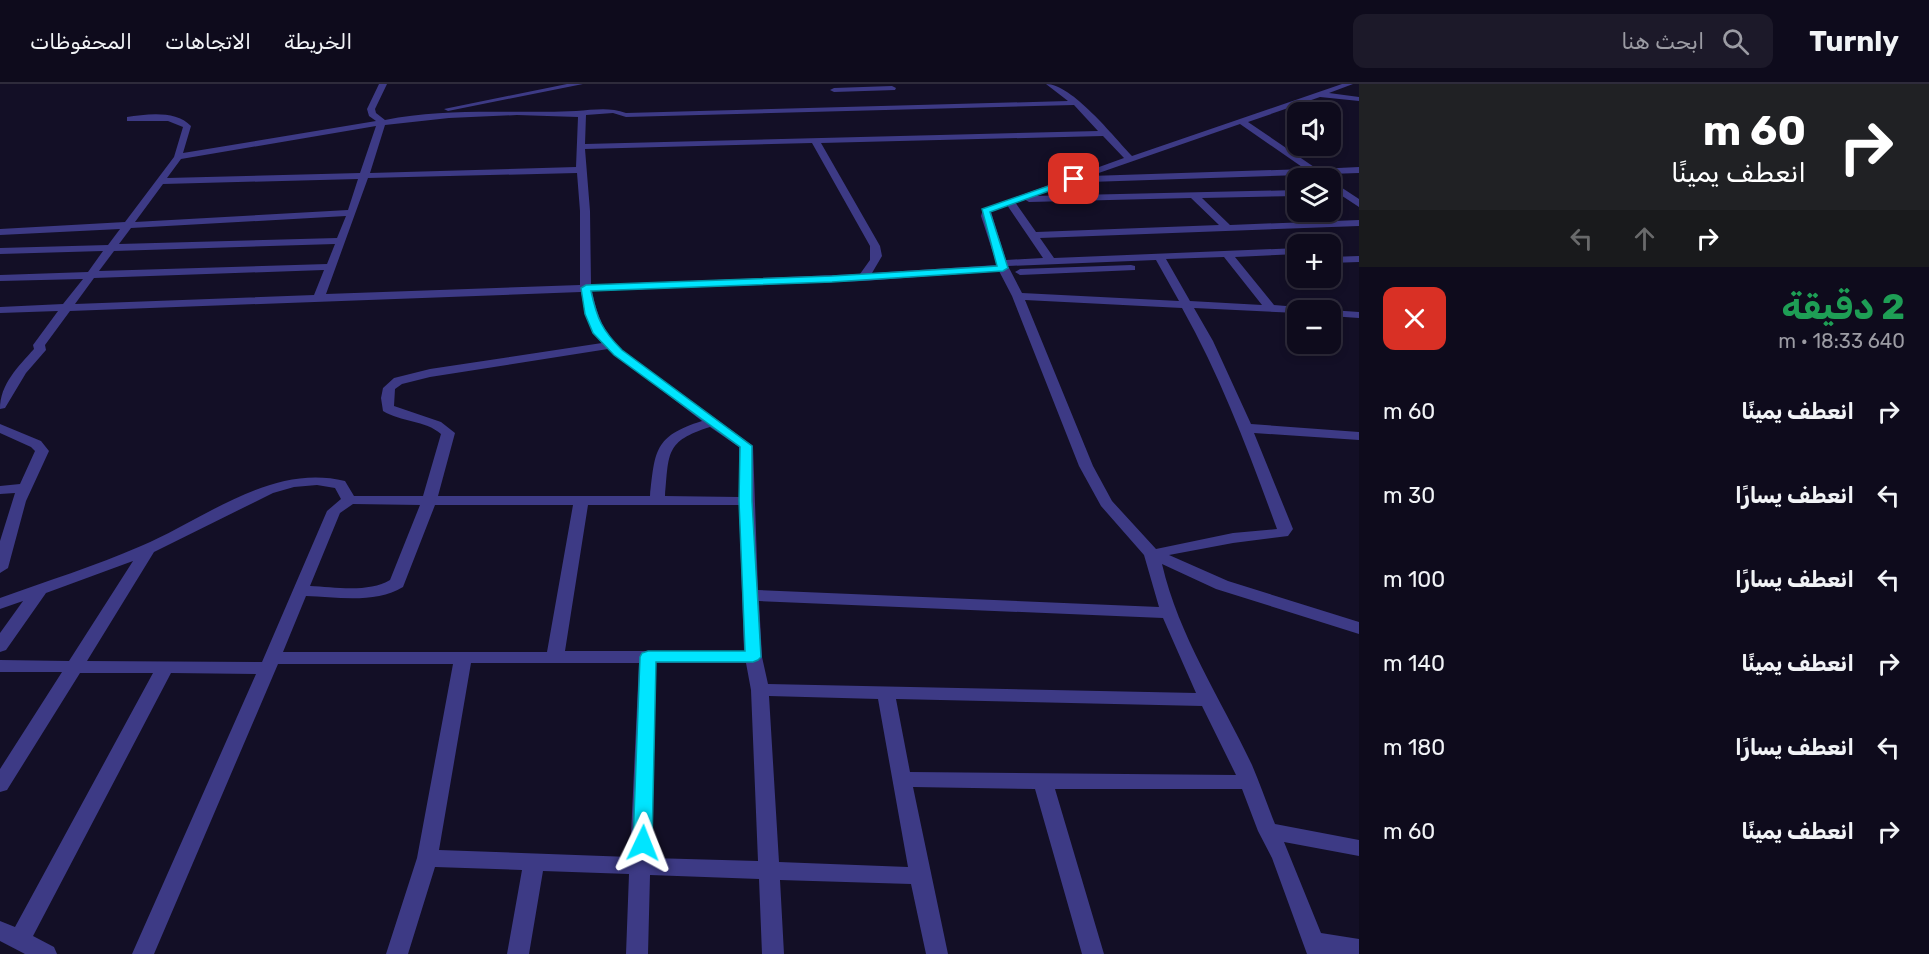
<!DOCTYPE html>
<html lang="ar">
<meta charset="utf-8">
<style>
body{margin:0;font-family:Rubik,Cairo,sans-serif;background:#1c1929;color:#f1f3f6;direction:rtl;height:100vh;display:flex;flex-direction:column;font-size:22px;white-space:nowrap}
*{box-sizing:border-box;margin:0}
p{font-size:20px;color:#9b9ba3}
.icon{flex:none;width:33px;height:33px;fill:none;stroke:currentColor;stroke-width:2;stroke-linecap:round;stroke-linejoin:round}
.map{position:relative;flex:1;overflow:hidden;direction:ltr}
.side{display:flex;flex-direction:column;background:#0e0b1c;width:570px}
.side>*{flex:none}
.guide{background:#202124;color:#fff;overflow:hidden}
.controls{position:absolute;left:1287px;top:18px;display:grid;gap:12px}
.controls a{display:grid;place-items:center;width:54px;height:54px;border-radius:12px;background:#0e0b1c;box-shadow:0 3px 9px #0003,0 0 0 2px #2e2b3b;font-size:30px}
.pin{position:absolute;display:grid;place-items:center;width:51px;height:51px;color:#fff;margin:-26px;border-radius:12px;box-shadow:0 3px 9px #0006}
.me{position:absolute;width:66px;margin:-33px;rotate:2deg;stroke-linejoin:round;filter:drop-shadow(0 0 4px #0008)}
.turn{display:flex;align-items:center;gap:21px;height:126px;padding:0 24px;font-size:27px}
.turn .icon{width:78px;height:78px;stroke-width:2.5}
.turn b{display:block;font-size:42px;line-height:51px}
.lanes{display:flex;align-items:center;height:57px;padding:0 24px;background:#0003;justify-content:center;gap:30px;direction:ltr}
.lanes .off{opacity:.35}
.round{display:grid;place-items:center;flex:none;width:63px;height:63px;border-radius:12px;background:#1c1929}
.head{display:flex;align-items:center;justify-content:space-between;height:102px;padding:0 24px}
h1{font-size:36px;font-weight:700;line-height:45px;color:#1e9e55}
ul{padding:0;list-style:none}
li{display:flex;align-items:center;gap:18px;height:84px;padding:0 24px}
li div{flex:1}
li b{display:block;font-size:22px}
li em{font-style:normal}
header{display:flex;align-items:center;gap:36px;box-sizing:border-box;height:84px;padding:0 30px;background:#0e0b1c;border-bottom:2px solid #2e2b3b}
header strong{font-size:28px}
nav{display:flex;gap:33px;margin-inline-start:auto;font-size:21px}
.search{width:420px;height:54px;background:#1c1929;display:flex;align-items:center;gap:15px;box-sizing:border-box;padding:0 21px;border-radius:12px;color:#9b9ba3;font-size:22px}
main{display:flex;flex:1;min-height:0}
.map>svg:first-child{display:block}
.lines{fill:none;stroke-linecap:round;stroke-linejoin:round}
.minor{fill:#3d3a85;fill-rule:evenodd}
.route{fill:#00e5ff;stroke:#0095a6;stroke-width:1.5}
</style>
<header>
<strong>Turnly</strong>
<div class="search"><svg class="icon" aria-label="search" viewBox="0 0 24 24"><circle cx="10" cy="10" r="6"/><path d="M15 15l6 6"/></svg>ابحث هنا</div>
<nav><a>الخريطة</a><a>الاتجاهات</a><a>المحفوظات</a></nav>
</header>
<main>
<section class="side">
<div class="guide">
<div class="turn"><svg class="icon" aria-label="right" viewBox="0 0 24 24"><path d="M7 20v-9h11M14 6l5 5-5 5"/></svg><div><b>60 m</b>انعطف يمينًا</div></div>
<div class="lanes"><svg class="icon off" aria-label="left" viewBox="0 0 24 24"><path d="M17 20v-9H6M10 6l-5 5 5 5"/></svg><svg class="icon off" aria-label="ahead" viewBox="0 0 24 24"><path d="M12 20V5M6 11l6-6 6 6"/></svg><svg class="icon" aria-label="right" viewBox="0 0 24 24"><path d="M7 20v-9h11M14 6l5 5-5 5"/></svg></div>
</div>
<div class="head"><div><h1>2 دقيقة</h1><p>640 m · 18:33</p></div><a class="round" style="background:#d93025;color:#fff"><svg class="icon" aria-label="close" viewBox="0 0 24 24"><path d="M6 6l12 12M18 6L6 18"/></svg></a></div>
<ul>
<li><svg class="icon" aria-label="right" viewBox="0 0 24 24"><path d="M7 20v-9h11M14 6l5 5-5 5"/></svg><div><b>انعطف يمينًا</b></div><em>60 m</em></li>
<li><svg class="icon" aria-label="left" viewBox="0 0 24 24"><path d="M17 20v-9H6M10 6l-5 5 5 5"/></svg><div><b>انعطف يسارًا</b></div><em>30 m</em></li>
<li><svg class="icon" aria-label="left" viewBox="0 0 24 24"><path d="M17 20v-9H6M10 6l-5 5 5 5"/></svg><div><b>انعطف يسارًا</b></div><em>100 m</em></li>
<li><svg class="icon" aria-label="right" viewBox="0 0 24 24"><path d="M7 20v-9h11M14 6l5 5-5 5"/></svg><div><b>انعطف يمينًا</b></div><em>140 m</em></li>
<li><svg class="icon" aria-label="left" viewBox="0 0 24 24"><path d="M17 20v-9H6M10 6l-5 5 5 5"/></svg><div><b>انعطف يسارًا</b></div><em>180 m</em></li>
<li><svg class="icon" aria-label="right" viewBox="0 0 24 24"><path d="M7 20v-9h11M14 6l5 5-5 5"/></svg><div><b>انعطف يمينًا</b></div><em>60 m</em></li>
</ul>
</section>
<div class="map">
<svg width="1359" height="870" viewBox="0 0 1359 870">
<rect width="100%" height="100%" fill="#130f26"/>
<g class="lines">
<path class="minor" d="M379,0H387L375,25L376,29L385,36C448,23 513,30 576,27C594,26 609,23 626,29L1068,17L1046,0C1072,0 1114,53 1132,72L1342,0H1353L1329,9L1359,13V17L1320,13L1248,38L1317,85L1359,83V89L1089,98L1085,94L1033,112L1298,106V112L1202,114L1230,141L1359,136V142L1040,154L1054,174L1298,164V170L1235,173L1274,221L1298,223L1303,226H1298V229L1194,224L1213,257L1251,340L1359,348V356L1254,349L1293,445L1288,452L1233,459L1169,471L1228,497L1359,538V550L1216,505L1162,480C1179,553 1221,615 1252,681C1260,700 1267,720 1275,740L1359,756V772L1284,758L1321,849L1359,855V870H1307L1272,774L1258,747L1242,705H1055L1104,870H1082L1035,705L913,703L948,870H926L911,800L780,796L784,870H762L759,795L650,791L648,870H626L629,790L543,787L529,870H507L522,786L435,783L408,870H386L417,774L453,580H278L154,870H132L256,590L171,589L33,852L54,863L57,870H25L0,857V837L15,843L153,589H80L7,706L0,708V685L62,588H0V576L69,577L133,477L46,509L6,566L0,568V549L23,517L0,525V514C47,497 95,482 141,462C205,435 271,379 345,397L354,412H423L441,350C425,336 401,338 383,327L381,314L383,304L394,294L430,285L602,259C588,244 585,227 581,208L70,227L45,261L46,266L26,289L5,324L0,325C0,300 18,283 34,265L33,261L58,227L0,229V223L63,220L83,195L0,197V191L88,188L103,167L0,170V164L108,161L120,145L0,151V145L125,138L174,73L183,43L168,37H127V33C147,30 176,26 191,42L183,69L376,37L369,32L367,25ZM1074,21L1098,47L585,60L586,31L613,29L626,33ZM517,31L578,33L576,83L370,89L385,41L449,34ZM1240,40L1305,85L1090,92ZM376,42L360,89L167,94L181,75ZM1103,52L1124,74L983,125L981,132L997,181L872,189L882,172L880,162L821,59ZM812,59L870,162V176L860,190L591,201L590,127L585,65ZM577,89L580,127V201L326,210L368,94ZM358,95L348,126L135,138L163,100ZM1191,114L1219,141L1036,148L1015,118L1024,115L1029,118ZM1007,121L1043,174L1006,176L991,128ZM346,132L337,154L119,160L131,144ZM335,160L327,180L99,187L114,167ZM1224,173L1262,221L1190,217L1166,175ZM1156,176L1179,217L1022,209L1008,182ZM324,186L314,211L75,220L94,194ZM999,187L1012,212L1079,382L1101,422L1144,471L1159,523L758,506L753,362L622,266C603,246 598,235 592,207L863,197ZM1025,216L1182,224C1222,295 1249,369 1277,445L1233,449L1156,465L1112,417L1093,382ZM608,265L702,337C654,352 655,367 650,412H438L455,349L441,338L394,322L395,305L402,300L430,293ZM710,343L739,363V413L665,412C669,369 665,357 710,343ZM317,401L335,404L341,415L327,427L262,578L87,577L154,468L273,409L294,403ZM353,420L420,421L390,496C369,509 334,503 310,502L340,429ZM435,421H573L547,568H283L306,512C336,513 376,520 403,503ZM588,421H739L744,567H565ZM759,517L1163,534L1196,609L768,600L762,573ZM471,579H639L630,773L439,766ZM656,579H746L751,606L758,777L651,774ZM769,612L878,615L908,783L779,778ZM896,615L1202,622L1236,691L910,688Z
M567,0H583L448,27L444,25Z
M892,2L896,4L895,6L834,8L830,6L834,4Z
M1330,96L1359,115V123L1330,104Z
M1359,172V178L1330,179V173Z
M1131,181L1135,182V186L1020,191L1015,188L1020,185Z
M1326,226H1330L1359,228V234L1330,232V226Z
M0,340L41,357L49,367L26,417L8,484L0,489V457L15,409L0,410V402L20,400L35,367L31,363L0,349Z"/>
</g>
<path class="route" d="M1074,93L1079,95L1077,97L990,128L1008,184L1003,187L832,198L591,207C597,235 602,246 622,266L752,362V417L761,573L758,576L753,578H656L652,759L649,764L643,767L636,764L633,759L640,573L642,569L648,567H745L739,417L740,363L614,271L593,249L585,230L581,204L586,201L832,192L997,182L982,125Z"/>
</svg>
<div class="controls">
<a><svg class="icon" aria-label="sound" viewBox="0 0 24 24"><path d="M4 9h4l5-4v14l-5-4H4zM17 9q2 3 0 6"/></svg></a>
<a><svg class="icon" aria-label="layers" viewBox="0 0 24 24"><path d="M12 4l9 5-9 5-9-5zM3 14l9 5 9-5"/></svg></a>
<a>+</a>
<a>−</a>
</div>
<div class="pin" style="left:1074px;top:95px;background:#d93025"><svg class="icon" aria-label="arrive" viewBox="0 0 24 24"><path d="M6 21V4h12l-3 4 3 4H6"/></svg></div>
<svg class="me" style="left:643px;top:759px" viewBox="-20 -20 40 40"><path d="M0-17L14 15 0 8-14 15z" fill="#00e5ff" stroke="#fff" stroke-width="4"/></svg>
</div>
</main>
